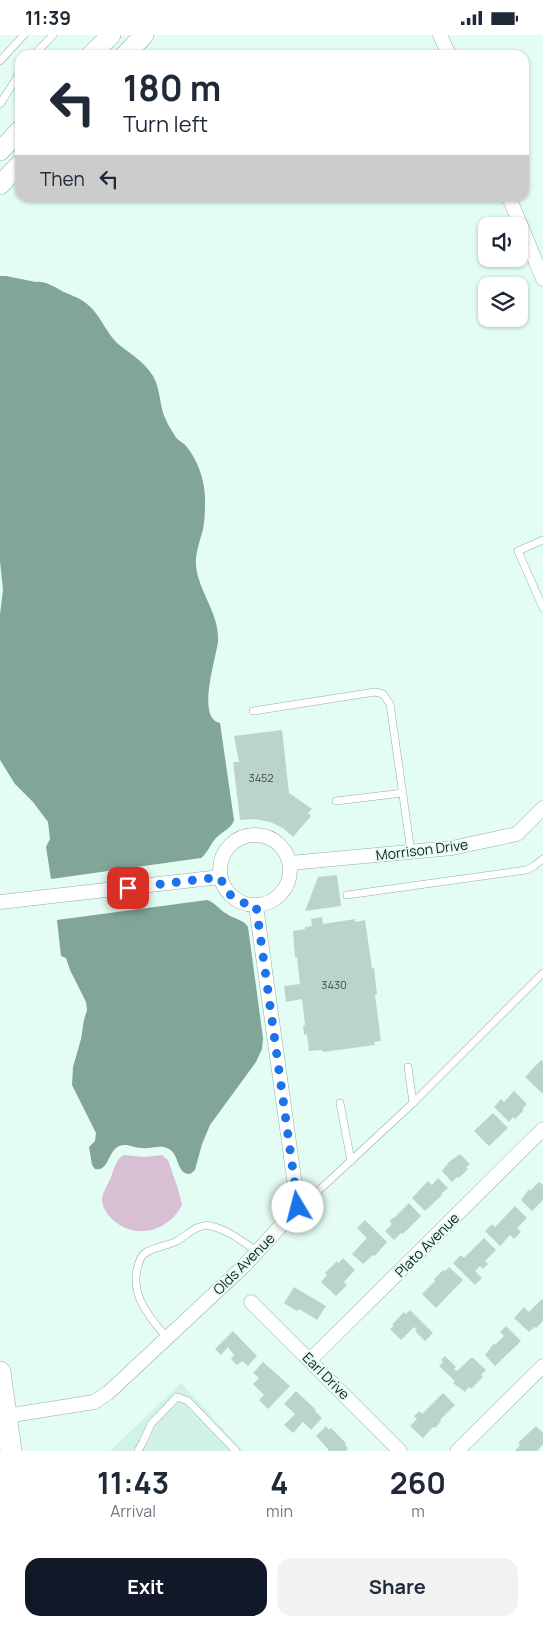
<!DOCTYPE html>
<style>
body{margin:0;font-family:Manrope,sans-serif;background:#f2f2f3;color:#1f2937;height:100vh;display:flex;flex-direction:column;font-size:19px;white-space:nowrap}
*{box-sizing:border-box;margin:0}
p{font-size:16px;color:#747a83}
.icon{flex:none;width:28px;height:28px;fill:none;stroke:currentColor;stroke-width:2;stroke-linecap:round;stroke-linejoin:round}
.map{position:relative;height:1416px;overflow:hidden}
.panel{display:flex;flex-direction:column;background:#fff;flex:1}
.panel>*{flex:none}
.top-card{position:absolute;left:15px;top:15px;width:514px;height:152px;border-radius:15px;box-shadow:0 1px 4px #0004;background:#fff;color:#1f2937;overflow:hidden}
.fabs{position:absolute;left:478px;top:182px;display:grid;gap:10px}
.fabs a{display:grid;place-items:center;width:50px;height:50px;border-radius:10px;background:#fff;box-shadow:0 1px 4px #0004;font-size:25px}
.pin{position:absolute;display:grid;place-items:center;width:42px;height:42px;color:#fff;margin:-21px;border-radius:10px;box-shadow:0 2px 8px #0006}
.me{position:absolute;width:55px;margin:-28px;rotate:352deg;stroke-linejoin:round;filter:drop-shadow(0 0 4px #0008)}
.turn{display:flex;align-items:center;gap:18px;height:105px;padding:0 25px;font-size:22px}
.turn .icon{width:65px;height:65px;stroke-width:2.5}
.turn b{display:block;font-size:35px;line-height:42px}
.then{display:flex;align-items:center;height:48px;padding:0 25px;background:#0003;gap:10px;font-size:19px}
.eta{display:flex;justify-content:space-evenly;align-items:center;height:85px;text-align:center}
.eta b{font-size:30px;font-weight:700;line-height:35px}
.cta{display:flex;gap:10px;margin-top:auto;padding:10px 25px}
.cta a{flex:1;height:58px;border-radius:15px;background:#111827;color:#fff;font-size:20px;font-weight:700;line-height:58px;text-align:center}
.cta a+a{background:#f2f2f3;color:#1f2937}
.status{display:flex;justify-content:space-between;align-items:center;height:35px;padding:0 25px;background:#fff;direction:ltr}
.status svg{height:14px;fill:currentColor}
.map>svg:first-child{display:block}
.built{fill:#d1f3e6}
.green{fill:#d9bfd4}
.water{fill:#82a599}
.building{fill:#bbd4cb}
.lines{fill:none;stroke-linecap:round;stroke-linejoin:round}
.lane-casing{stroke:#94aca3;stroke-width:8}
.street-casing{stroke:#94aca3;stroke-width:15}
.secondary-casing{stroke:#94aca3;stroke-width:20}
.primary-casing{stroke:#94aca3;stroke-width:22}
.lane{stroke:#fff;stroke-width:7}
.street{stroke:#fff;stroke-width:14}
.secondary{stroke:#fff;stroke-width:19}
.primary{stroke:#fff;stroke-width:21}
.route{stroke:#1a73e8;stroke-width:9;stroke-dasharray:0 16.2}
.labels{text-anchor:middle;stroke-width:4;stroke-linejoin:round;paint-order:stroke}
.number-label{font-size:11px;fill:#3f4c47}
.street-label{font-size:14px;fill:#161f1b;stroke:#e4fdf4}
</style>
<div class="status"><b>11:39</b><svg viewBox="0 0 49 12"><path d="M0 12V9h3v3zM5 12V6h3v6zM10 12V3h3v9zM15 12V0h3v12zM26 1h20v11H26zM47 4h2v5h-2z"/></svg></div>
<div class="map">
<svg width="543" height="1416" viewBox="0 0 543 1416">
<rect width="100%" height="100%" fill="#e4fdf4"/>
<path class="built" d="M181,1348L243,1416H110Z"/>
<path class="green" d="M124,1120L145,1122L162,1120L168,1125L178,1154L182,1170C168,1198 132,1206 110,1182C106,1177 102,1171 102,1164C103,1157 108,1149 111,1142C114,1134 116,1124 124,1120Z"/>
<path class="water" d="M0,241H6L36,247C44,246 53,251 60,255C69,260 79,262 87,269C100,279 105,296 117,308C130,319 143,325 153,341C161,355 159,371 166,385C168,390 172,396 175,401C178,406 183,407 186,411C198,425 205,446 205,464C205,474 205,484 203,494C200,506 195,519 196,531C199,558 220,579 218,607C216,623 196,684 220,688L234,785C232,793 223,796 216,803C210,809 208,818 201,823L51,844L46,812L50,804L48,787L33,767L15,749L0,725V579L3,555L0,526Z
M207,865C215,867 219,875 227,879C234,884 243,884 248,892L263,1003L262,1014L256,1027L210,1090L202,1109L195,1135L190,1139C176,1139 180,1120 169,1114C161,1109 151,1114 142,1113C137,1113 132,1111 127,1110C106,1108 112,1137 95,1134L92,1130L89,1112L95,1106L96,1098L72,1050L73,1032L81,1004L84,985L87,975L86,967L70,935L66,923L61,921L57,885Z"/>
<path class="building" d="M282,695L289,758L312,774L308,778L311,781L293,802L283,793L270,787L255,784L240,785L233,727H239L234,701Z
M337,840L341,871L305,876L318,842Z
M322,882L323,889L355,884V887L365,885L372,933H374L377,959L375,960L381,1006L374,1007L375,1010L323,1017L322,1015L309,1016L307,999L304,1000L303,991L305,990L302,964L286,967L284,951L300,949L297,922H295L293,896L305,894V892L312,891L311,884Z
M541,1025L543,1027V1059L525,1042Z
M514,1056L527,1069L522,1074L524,1075L515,1084L513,1082L509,1087L494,1072L501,1064L504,1067Z
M493,1078L508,1093L489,1111L474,1096Z
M460,1119L470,1129L466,1132L468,1134L459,1143L457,1142L452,1147L442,1136L449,1127Z
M438,1143L448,1153L441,1159L442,1160L425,1176L412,1163L428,1146L432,1150Z
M539,1147L543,1150V1165L532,1176L521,1165L529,1154L530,1156Z
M409,1168L421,1181L403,1199L401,1198L394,1205L385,1196L392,1189L390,1187L391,1184L395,1182Z
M515,1171L527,1183L517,1193L521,1197L514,1204L510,1200L500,1211L485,1196L492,1189L495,1192Z
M365,1185L387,1207L375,1221L373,1220L363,1229L352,1219L367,1203L357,1193Z
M484,1203L496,1215L485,1226L488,1229L483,1234L480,1231L475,1236L482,1243L475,1250L453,1228L461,1220L464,1223Z
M343,1223L355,1235L344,1247L347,1250L336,1261L321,1247L327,1240L325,1238L337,1226L339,1228Z
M449,1232L463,1245L436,1273L422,1259L435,1246L434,1244L443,1235L445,1236Z
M294,1252L326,1271L317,1285L299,1274L297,1276L284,1268Z
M542,1264L543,1265V1286L536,1293L534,1292L529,1297L514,1283L524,1272L529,1277Z
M410,1275L433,1298L425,1306L415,1296L417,1295L414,1292L401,1305L390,1294L394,1291L392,1290L404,1277L406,1279Z
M506,1291L521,1306L495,1331L485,1320L494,1308L495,1310L504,1301L500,1297Z
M233,1296L257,1321L248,1331L242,1326L237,1330L231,1324L234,1320L228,1312L221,1320L215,1314Z
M445,1321L456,1332L454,1334L457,1336L472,1322L486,1335L481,1340L483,1342L471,1354L469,1352L465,1357L453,1348L455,1346L439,1331L443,1327L441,1325Z
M263,1327L290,1351L268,1374L259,1365L264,1360L253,1349L259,1343L253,1338Z
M296,1356L316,1375L315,1376L322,1383L311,1395L303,1387L293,1398L284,1390L295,1379L284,1369Z
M443,1358L455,1370L440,1385L441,1386L435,1393L433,1392L423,1403L410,1391L417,1384L414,1381L420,1376L422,1379Z
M326,1391L329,1395L331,1393L346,1408L345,1410L348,1413L346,1416H328V1414L316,1401Z
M536,1391L543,1398V1409L538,1415L537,1416H515L520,1410L518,1408Z"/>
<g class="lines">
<g class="lane-casing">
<path id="lane" d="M34,20L53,0
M0,26L24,0
M0,69L20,38
M543,505L518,516L543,573
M253,676L375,657L383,659L390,669L411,817
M336,766L403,758
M347,860L526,835L534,831L543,824
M408,1032L413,1068
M340,1068L351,1126
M298,1172L315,1159L413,1068L543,938
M167,1303C151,1284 131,1262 137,1235C138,1231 139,1225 142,1221C148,1213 168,1211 177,1206C187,1200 198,1188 211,1191C228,1195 243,1207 258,1217
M138,1416L143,1407L151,1389L177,1362L188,1366L236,1416"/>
</g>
<g class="street-casing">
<path id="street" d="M440,0L449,20
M509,162L543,244
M220 835a35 35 0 1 1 70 0a35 35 0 1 1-70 0Z
M290,828L452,813L517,799L543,773
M0,867L220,842
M251,1267L400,1416
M310,1325L543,1094
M6,1381L94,1367L108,1358L244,1231L298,1172L256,871
M457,1416L543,1331"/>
</g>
<g class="secondary-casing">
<path id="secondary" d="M91,20L111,0
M125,20L144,0
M0,116L20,95
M0,150L20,129"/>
</g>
<g class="primary-casing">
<path id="primary" d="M0,1337L11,1416"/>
</g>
<use href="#lane" class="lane"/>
<use href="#street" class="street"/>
<use href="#secondary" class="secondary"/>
<use href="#primary" class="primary"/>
</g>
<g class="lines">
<path class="route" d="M128,853L220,842C228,861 235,868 256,870L298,1172"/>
</g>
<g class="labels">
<g class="number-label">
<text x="261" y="747">3452</text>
<text x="334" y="954">3430</text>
</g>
<g class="street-label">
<text transform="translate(422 815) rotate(-7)" y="5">Morrison Drive</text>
<text transform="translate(427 1210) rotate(-45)" y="5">Plato Avenue</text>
<text transform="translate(244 1229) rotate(-45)" y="5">Olds Avenue</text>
<text transform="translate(326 1341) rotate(45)" y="5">Earl Drive</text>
</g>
</g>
</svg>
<div class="fabs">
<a><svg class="icon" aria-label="sound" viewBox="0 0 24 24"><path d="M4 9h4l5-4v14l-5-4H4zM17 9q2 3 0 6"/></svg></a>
<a><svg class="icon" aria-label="layers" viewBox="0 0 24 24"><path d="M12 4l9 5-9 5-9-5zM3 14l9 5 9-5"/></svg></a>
</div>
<div class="pin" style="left:128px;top:853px;background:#d93025"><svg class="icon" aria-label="arrive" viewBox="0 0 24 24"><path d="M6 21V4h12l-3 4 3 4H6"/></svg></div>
<svg class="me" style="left:298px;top:1172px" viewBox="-20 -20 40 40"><circle r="19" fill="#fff"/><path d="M0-13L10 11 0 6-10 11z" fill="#1a73e8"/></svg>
<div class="top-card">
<div class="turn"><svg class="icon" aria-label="left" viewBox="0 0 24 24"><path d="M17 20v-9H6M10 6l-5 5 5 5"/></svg><div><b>180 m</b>Turn left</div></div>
<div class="then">Then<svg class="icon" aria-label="left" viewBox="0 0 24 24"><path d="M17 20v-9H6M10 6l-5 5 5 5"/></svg></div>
</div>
</div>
<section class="panel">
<div class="eta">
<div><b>11:43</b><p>Arrival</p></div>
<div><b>4</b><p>min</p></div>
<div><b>260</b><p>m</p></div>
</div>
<div class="cta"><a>Exit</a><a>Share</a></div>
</section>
